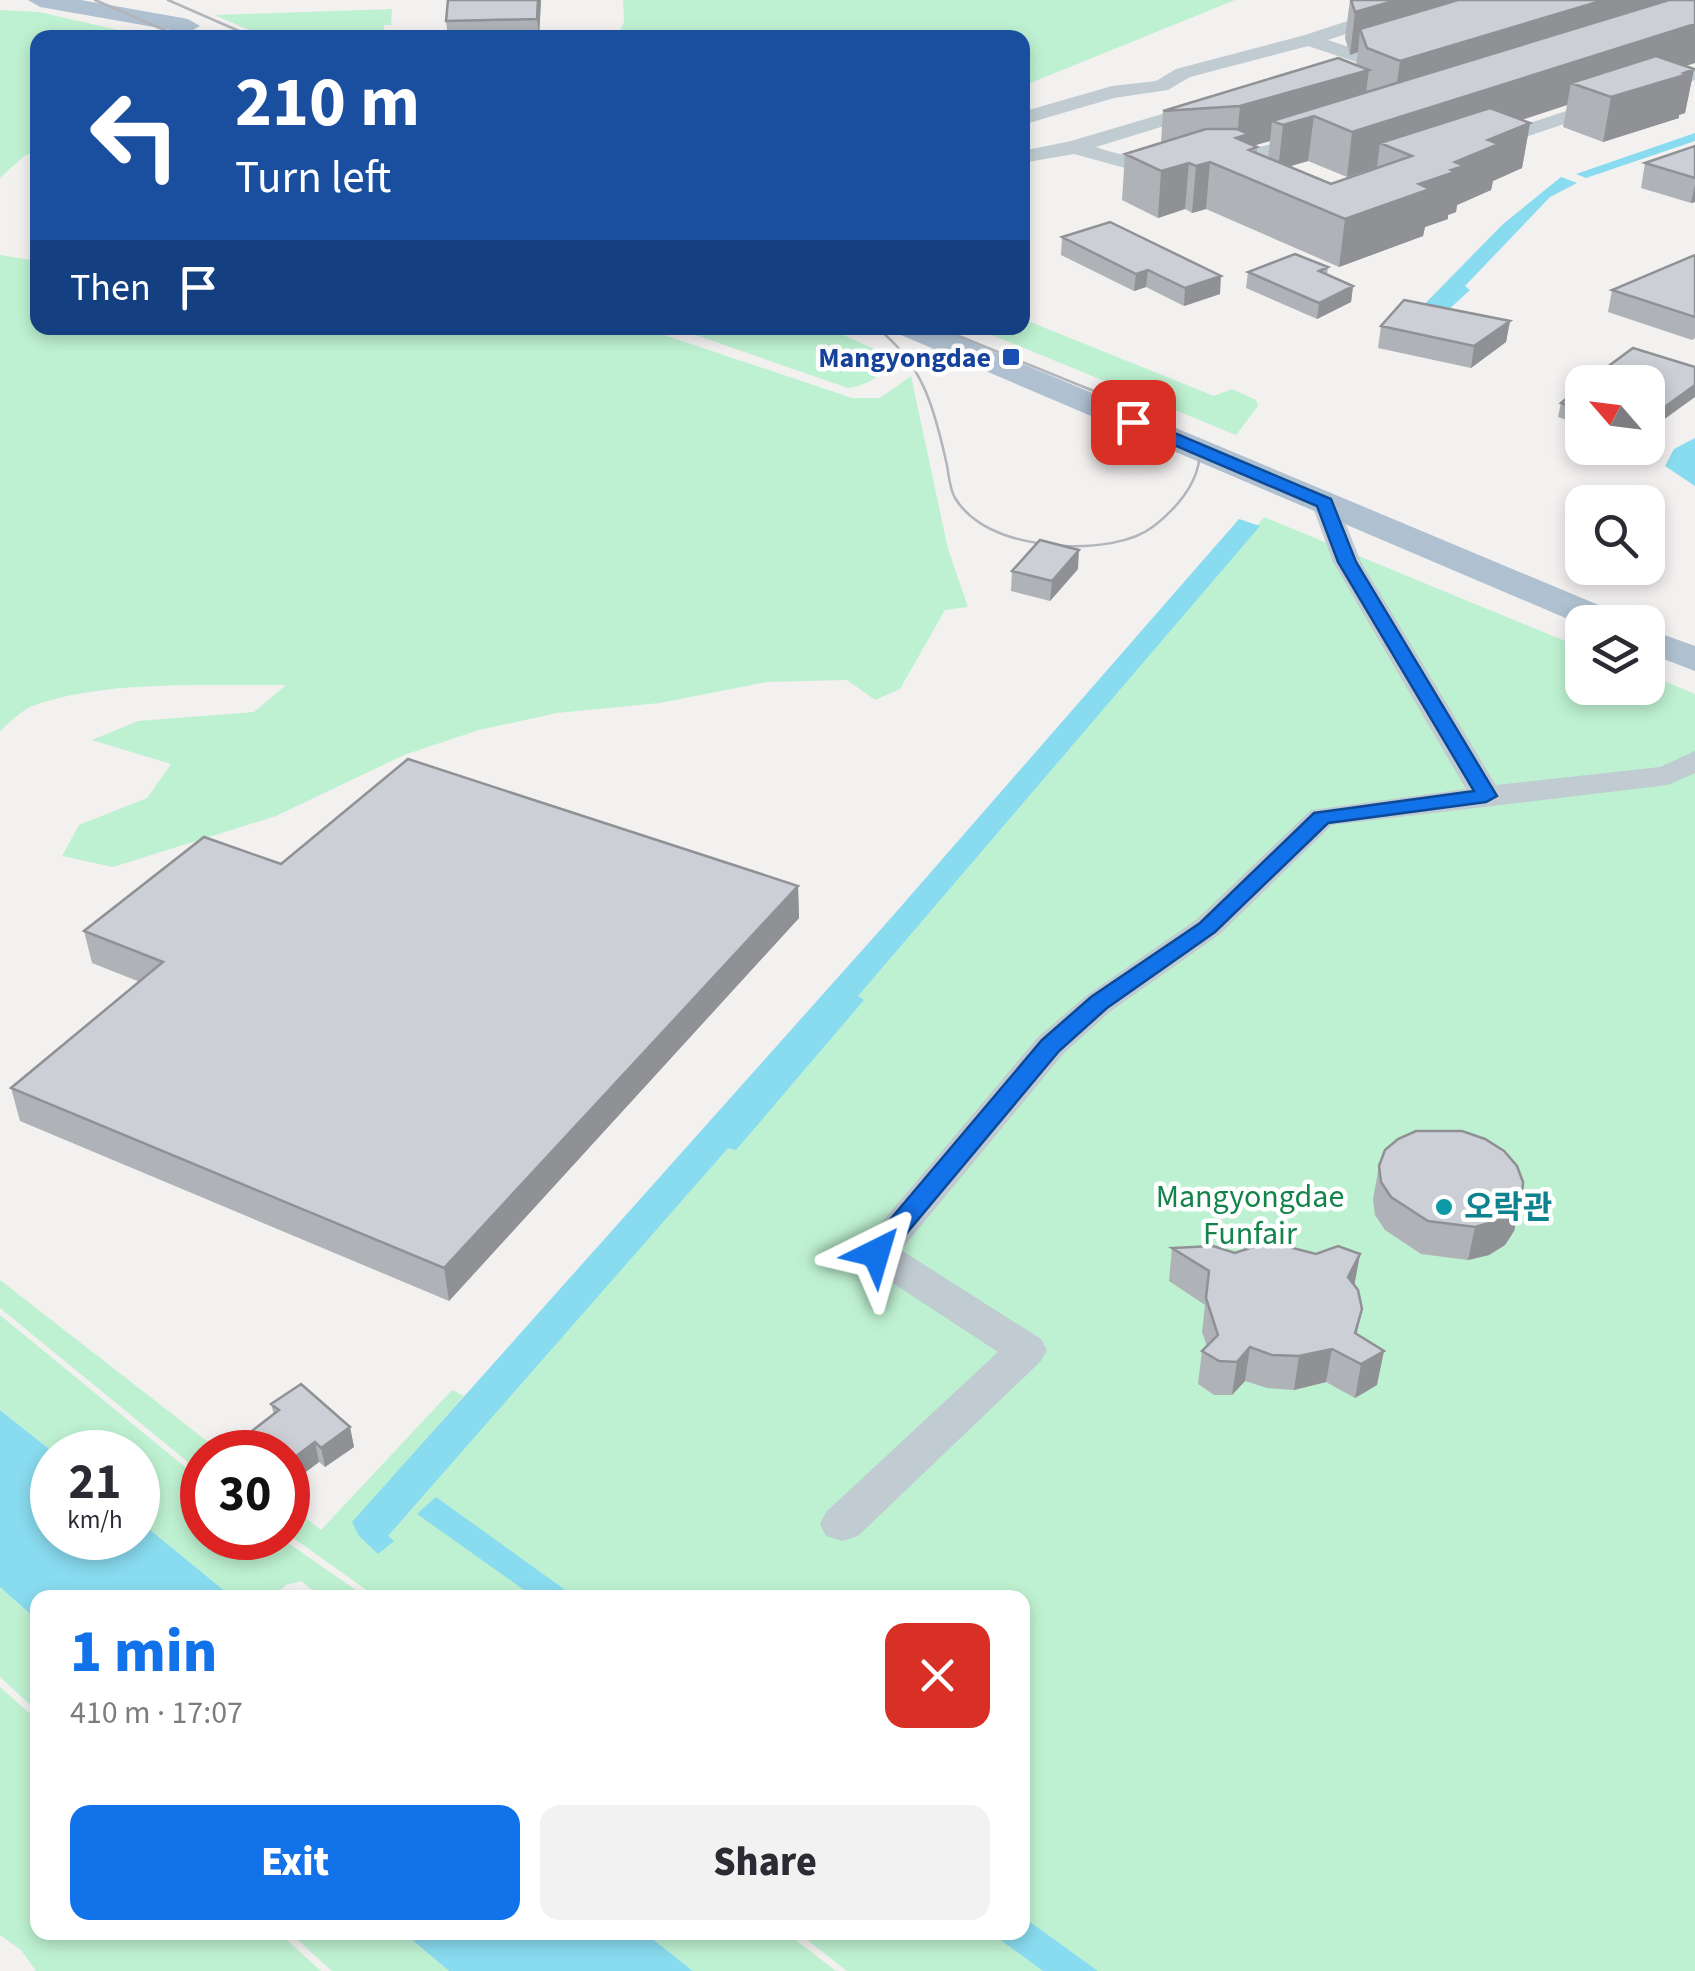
<!DOCTYPE html>
<meta charset="utf-8">
<style>
body{margin:0;font-family:"Source Sans 3","Noto Sans KR",sans-serif;background:#f2f2f3;color:#2b2b33;height:100vh;display:flex;flex-direction:column;font-size:38px;white-space:nowrap}
*{box-sizing:border-box;margin:0}
p{font-size:32px;color:#7c7c81}
.icon{flex:none;width:55px;height:55px;fill:none;stroke:currentColor;stroke-width:2;stroke-linecap:round;stroke-linejoin:round}
.map{position:relative;flex:1;overflow:hidden}
.drawer{position:absolute;left:30px;top:1590px;width:1000px;height:350px;display:flex;flex-direction:column;background:#fff;border-radius:20px;box-shadow:0 5px 15px #0003}
.drawer>*{flex:none}
.banner{position:absolute;left:30px;top:30px;width:1000px;height:305px;border-radius:20px;box-shadow:0 5px 15px #0003;background:#1a4fa0;color:#fff;overflow:hidden}
.needle{width:65px;rotate:298deg}
.buttons{position:absolute;left:1565px;top:365px;display:grid;gap:20px}
.buttons a{display:grid;place-items:center;width:100px;height:100px;border-radius:20px;background:#fff;box-shadow:0 5px 15px #0003;font-size:50px}
.speed{position:absolute;left:30px;top:1430px;display:flex;gap:20px;font-size:50px;font-weight:700;text-align:center}
.speed>*{display:grid;place-content:center;width:130px;height:130px;border-radius:50%;background:#fff;box-shadow:0 5px 15px #0003;line-height:1}
.speed small{font-size:25px;font-weight:400}
.speed .limit{border:15px solid #d22;background:#fff;color:#111}
.pin{position:absolute;display:grid;place-items:center;width:85px;height:85px;color:#fff;margin:-42px;border-radius:20px;box-shadow:0 5px 15px #0006}
.me{position:absolute;width:110px;margin:-55px;rotate:40deg;stroke-linejoin:round;filter:drop-shadow(0 0 8px #0008)}
.turn{display:flex;align-items:center;gap:35px;height:210px;padding:0 40px;font-size:45px}
.turn .icon{width:130px;height:130px;stroke-width:2.5}
.turn b{display:block;font-size:70px;line-height:85px}
.then{display:flex;align-items:center;height:95px;padding:0 40px;background:#0003;gap:20px;font-size:38px}
.round{display:grid;place-items:center;flex:none;width:105px;height:105px;border-radius:20px;background:#f2f2f3}
.summary{display:flex;align-items:center;justify-content:space-between;height:170px;padding:0 40px}
h1{font-size:60px;font-weight:800;line-height:75px;color:#1272ea}
.primary-button{display:flex;gap:20px;margin-top:auto;padding:20px 40px}
.primary-button a{flex:1;height:115px;border-radius:20px;background:#1272ea;color:#fff;font-size:40px;font-weight:800;line-height:115px;text-align:center}
.primary-button a+a{background:#f2f2f3;color:#2b2b33}
.map>svg:first-child{display:block}
.green{fill:#bef1d1}
.water{fill:#89dbef}
.lines{fill:none;stroke-linecap:round;stroke-linejoin:round}
.minor{fill:#c0cbd2;fill-rule:evenodd}
.major{fill:#afc0d0;fill-rule:evenodd}
.tram{stroke:#b2b5bb;stroke-width:2.5}
.wall{fill:#afb2b7;fill-rule:evenodd}
.shaded-wall{fill:#8f9195}
.building{fill:#cccfd5;stroke:#8f9195;stroke-width:2.5}
.route{fill:#1272ea;stroke:#0c4a98;stroke-width:2.5}
.transit-dot{fill:#1a4fb4;stroke:#fff;stroke-width:4}
.culture-dot{fill:#0f9aa8;stroke:#fff;stroke-width:4}
.labels{text-anchor:middle;stroke-width:9;stroke-linejoin:round;paint-order:stroke}
.far-transit-label{font-size:28px;font-weight:bold;fill:#164399;stroke:#fff;text-anchor:end}
.park-label{font-size:32px;fill:#14844b;stroke:#fff}
.culture-label{font-size:32px;font-weight:bold;fill:#0d838f;stroke:#fff;text-anchor:start}
</style>
<div class="map">
<svg width="1695" height="1971" viewBox="0 0 1695 1971">
<rect width="100%" height="100%" fill="#f3f0f0"/>
<path class="green" d="M623,0H1235L1023,86L1022,38L617,37L624,22Z
M392,9L391,25H384V38L266,37L214,15Z
M0,10L39,12L149,37L38,38L37,150L24,156L0,178Z
M0,255L37,261L38,328H643L852,398H880L911,376L948,549L968,607L945,610L900,689L875,700L847,680L767,682L660,703L557,713L479,730L404,755L276,816L113,867L62,856L79,825L147,798L171,764L92,740L138,721L254,712L286,685C211,686 100,679 30,707C20,712 9,723 0,731Z
M1023,319L1214,396L1232,389L1256,400L1258,406L1236,435L975,328H1022Z
M675,328H827L893,357C886,375 866,386 848,388Z
M1264,517L1582,648V688H1648V674L1695,694V1971H847L798,1933L1022,1932V1598L376,1597L288,1534V1504L321,1530L452,1390L464,1396L353,1522L393,1541L387,1537V1530Z
M0,1280L221,1452H202V1473L188,1462L0,1308Z
M0,1315L202,1481V1538H281L366,1597H321L301,1581L286,1585L272,1597H232L138,1520V1452H53L0,1410Z
M0,1587L37,1620V1711L0,1677Z
M0,1687L37,1720L38,1932L279,1933L321,1971H36L21,1950L0,1935Z
M290,1933H404L449,1971H332Z
M645,1933H787L836,1971H693Z"/>
<path class="water" d="M1695,133V141L1586,178L1576,174Z
M1561,177L1577,183L1550,197L1465,286L1470,290L1433,324L1411,318L1502,225Z
M1695,438V486L1665,466L1674,449Z
M1239,519L1260,526L858,996L864,1000L736,1150L728,1148L388,1536L394,1541L378,1554L359,1536L352,1522L890,919Z
M0,1410L53,1452L52,1538H138V1520L232,1597L38,1598L37,1620L0,1587Z
M436,1497L575,1597H534L417,1514Z
M1023,1917L1098,1971H1043L991,1933L1022,1932Z
M404,1933H645L693,1971H449Z"/>
<g class="lines">
<path class="minor" d="M1393,6L1402,12L1400,16L1328,40L1373,55V63H1359L1308,46L1190,77L1168,90L1114,98L1022,125V112L1112,86L1156,81L1176,69L1305,35Z
M1695,68V80L1490,149L1483,151L1473,145L1476,141Z
M1206,101L1213,103V111L1096,147C1171,174 1238,152 1312,134L1322,140L1319,144L1252,163L1194,173L1136,171L1074,154L1022,163V151L1071,141Z
M1324,494L1337,502L1361,562L1496,785L1660,767L1695,751V773L1668,785L1332,825L1220,934L1111,1011L1064,1053L901,1250L1041,1339L1047,1350L1041,1361L858,1536L842,1541L826,1536L820,1524L826,1512L998,1352L862,1263L856,1253L1038,1037L1087,995L1196,920L1311,810L1466,789L1333,562L1311,502Z"/>
<path class="major" d="M28,0H81L188,19L200,26L188,33L40,7Z
M897,328H937L1620,614L1626,622L1582,625L901,335Z
M1648,629L1695,646V671L1648,653Z"/>
<path class="tram" d="M95,0L183,38
M168,0L255,38
M877,328C922,363 934,407 946,461C949,473 949,488 955,498C977,534 1027,544 1065,546C1092,547 1131,544 1154,526C1178,507 1200,482 1200,450L1165,420L939,328"/>
</g>
<path class="wall" d="M541,0L539,38H448L446,21Z
M1350,0H1695L1686,66L1694,69L1685,113L1679,115V118L1603,142L1563,127L1567,105L1522,120L1530,123L1522,168L1493,181L1491,190L1457,205L1456,212L1448,215V219L1425,227L1423,236L1339,267L1206,209L1192,213L1185,209L1158,218L1122,200L1125,154L1161,143L1163,111L1356,65L1358,52L1350,55L1345,38ZM1270,141L1268,158L1257,153V147L1253,146ZM1308,161L1347,177L1377,167L1331,184L1289,166Z
M1695,146V202L1691,203L1641,188L1645,163Z
M1062,237L1220,294L1184,306L1146,287L1134,291L1061,255Z
M1695,255V338L1692,340L1608,312L1612,290Z
M1328,267L1327,275L1353,286L1351,302L1317,319L1246,288L1248,272Z
M1510,321L1506,342L1471,368L1378,348L1381,326Z
M1582,386V425L1558,417L1561,403Z
M1078,569L1050,601L1011,591L1012,571Z
M281,864L798,886L799,918L449,1301L20,1121L11,1088L140,982L92,963L84,931Z
M1379,1166L1522,1198L1514,1231L1505,1245L1489,1255L1468,1260L1421,1254L1385,1230L1375,1215L1373,1199Z
M1172,1248L1235,1253L1360,1254L1354,1285L1362,1309L1357,1334L1377,1385L1355,1398L1326,1382L1294,1390L1267,1388L1245,1381L1232,1395H1214L1198,1384L1202,1351L1207,1346L1202,1332L1205,1305L1169,1281Z
M271,1404L350,1427L354,1447L325,1467L319,1462L295,1480L288,1474V1452L257,1451L252,1431L274,1415Z"/>
<path class="shaded-wall" d="M538,0H541L539,38L537,19Z
M1397,0H1457L1454,24L1367,50L1360,29L1358,52L1350,55L1355,12Z
M1604,0H1695L1394,104L1400,61Z
M1695,24V63L1602,94L1571,83L1567,105L1411,156L1380,143L1377,167L1347,177L1352,132Z
M1694,69L1685,113L1679,115V118L1603,142L1611,97Z
M1369,70L1363,114L1314,116L1308,161L1278,170L1283,125L1272,121L1270,141L1248,147L1237,138L1240,106Z
M1530,123L1522,168L1493,181L1491,190L1457,205L1456,212L1448,215V219L1425,227L1423,236L1339,267L1345,219L1419,184L1455,162L1488,140Z
M1210,162L1206,209L1192,213L1196,166Z
M1189,163L1185,209L1158,218L1161,171Z
M1695,184V202L1691,203Z
M1148,270L1146,287L1134,291L1136,274Z
M1221,276L1220,294L1184,306L1185,288Z
M1353,286L1351,302L1317,319L1319,303Z
M1510,321L1506,342L1471,368L1474,346Z
M1695,385V397L1648,431V419Z
M1079,550L1078,569L1050,601L1052,581Z
M798,886L799,918L449,1301L444,1268Z
M1522,1198L1514,1231L1505,1245L1489,1255L1468,1260L1475,1227Z
M1360,1254L1354,1287L1348,1277Z
M1250,1347L1245,1381L1232,1395L1237,1362Z
M1332,1349L1326,1382L1294,1390L1299,1356Z
M1384,1351L1377,1385L1355,1398L1361,1364Z
M350,1427L354,1447L325,1467L321,1448Z
M315,1442L319,1462L295,1480L291,1460Z"/>
<path class="building" d="M448,0H538L537,19L446,21Z
M1351,0H1397L1355,12Z
M1458,0H1604L1400,61L1367,48L1360,29Z
M1669,0H1695V24L1352,132L1314,116L1283,125L1272,121Z
M1656,56L1694,69L1684,73L1688,74L1611,97L1571,83Z
M1338,58L1369,70L1240,106L1163,111Z
M1490,108L1530,123L1488,140L1499,144L1455,162L1464,166L1451,170L1455,172L1419,184L1430,189L1345,219L1210,162L1196,166L1189,163L1161,171L1125,154L1206,129H1237L1249,134L1236,138L1257,147L1249,150L1331,184L1412,156L1380,143Z
M1695,146V178L1645,163Z
M1110,222L1221,276L1185,288L1148,270L1136,274L1062,237Z
M1295,254L1328,267L1319,271L1353,286L1319,303L1248,272Z
M1695,255V317L1612,290Z
M1404,300L1510,321L1474,346L1381,326Z
M1633,348L1695,367V385L1648,419V382H1587Z
M1582,386V410L1561,403Z
M1040,540L1079,550L1052,581L1012,571Z
M408,759L798,886L444,1268L11,1088L163,962L84,931L204,837L281,864Z
M1416,1131H1462L1485,1139L1504,1151L1517,1166L1523,1182L1522,1198L1512,1212L1496,1221L1475,1227L1428,1221L1391,1197L1381,1182L1379,1166L1385,1150L1398,1139Z
M1281,1245L1316,1254L1338,1246L1360,1254L1348,1277L1358,1290L1362,1309L1355,1333L1384,1351L1361,1364L1332,1349L1299,1356L1272,1355L1250,1347L1237,1362L1219,1361L1202,1351L1218,1335L1206,1298L1209,1271L1172,1248L1213,1246L1235,1253L1256,1246Z
M301,1384L350,1427L321,1448L315,1442L291,1460L288,1458V1452H281L252,1431L279,1410L271,1404Z"/>
<path class="route" d="M1127,418H1139L1331,499L1356,562L1497,796L1486,802L1328,823L1215,932L1107,1008L1059,1051L885,1259H867L863,1253L867,1247L1042,1040L1091,997L1200,923L1314,813L1474,791L1338,562L1317,506L1127,425Z"/>
<rect class="transit-dot" x="1001" y="347" width="20" height="20" rx="5"/>
<circle class="culture-dot" cx="1444" cy="1207" r="10"/>
<g class="labels">
<g class="far-transit-label">
<text x="991" y="367">Mangyongdae</text>
</g>
<g class="park-label">
<text x="1250" y="1207">Mangyongdae<tspan x="1250" dy="37">Funfair</tspan></text>
</g>
<g class="culture-label">
<text x="1464" y="1218">오락관</text>
</g>
</g>
</svg>
<div class="buttons">
<a><svg class="needle" viewBox="-14 -14 28 28"><path d="M0-13l5 13h-10z" fill="#e53935"/><path d="M0 13l5-13h-10z" fill="#7c7c81"/></svg></a>
<a><svg class="icon" aria-label="search" viewBox="0 0 24 24"><circle cx="10" cy="10" r="6"/><path d="M15 15l6 6"/></svg></a>
<a><svg class="icon" aria-label="layers" viewBox="0 0 24 24"><path d="M12 4l9 5-9 5-9-5zM3 14l9 5 9-5"/></svg></a>
</div>
<div class="speed"><div>21<small>km/h</small></div><div class="limit">30</div></div>
<div class="pin" style="left:1133px;top:422px;background:#d93025"><svg class="icon" aria-label="arrive" viewBox="0 0 24 24"><path d="M6 21V4h12l-3 4 3 4H6"/></svg></div>
<svg class="me" style="left:876px;top:1253px" viewBox="-20 -20 40 40"><path d="M0-17L14 15 0 8-14 15z" fill="#1272ea" stroke="#fff" stroke-width="4"/></svg>
<div class="banner">
<div class="turn"><svg class="icon" aria-label="left" viewBox="0 0 24 24"><path d="M17 20v-9H6M10 6l-5 5 5 5"/></svg><div><b>210 m</b>Turn left</div></div>
<div class="then">Then<svg class="icon" aria-label="arrive" viewBox="0 0 24 24"><path d="M6 21V4h12l-3 4 3 4H6"/></svg></div>
</div>
<section class="drawer">
<div class="summary"><div><h1>1 min</h1><p>410 m · 17:07</p></div><a class="round" style="background:#d93025;color:#fff"><svg class="icon" aria-label="close" viewBox="0 0 24 24"><path d="M6 6l12 12M18 6L6 18"/></svg></a></div>
<div class="primary-button"><a>Exit</a><a>Share</a></div>
</section>
</div>
